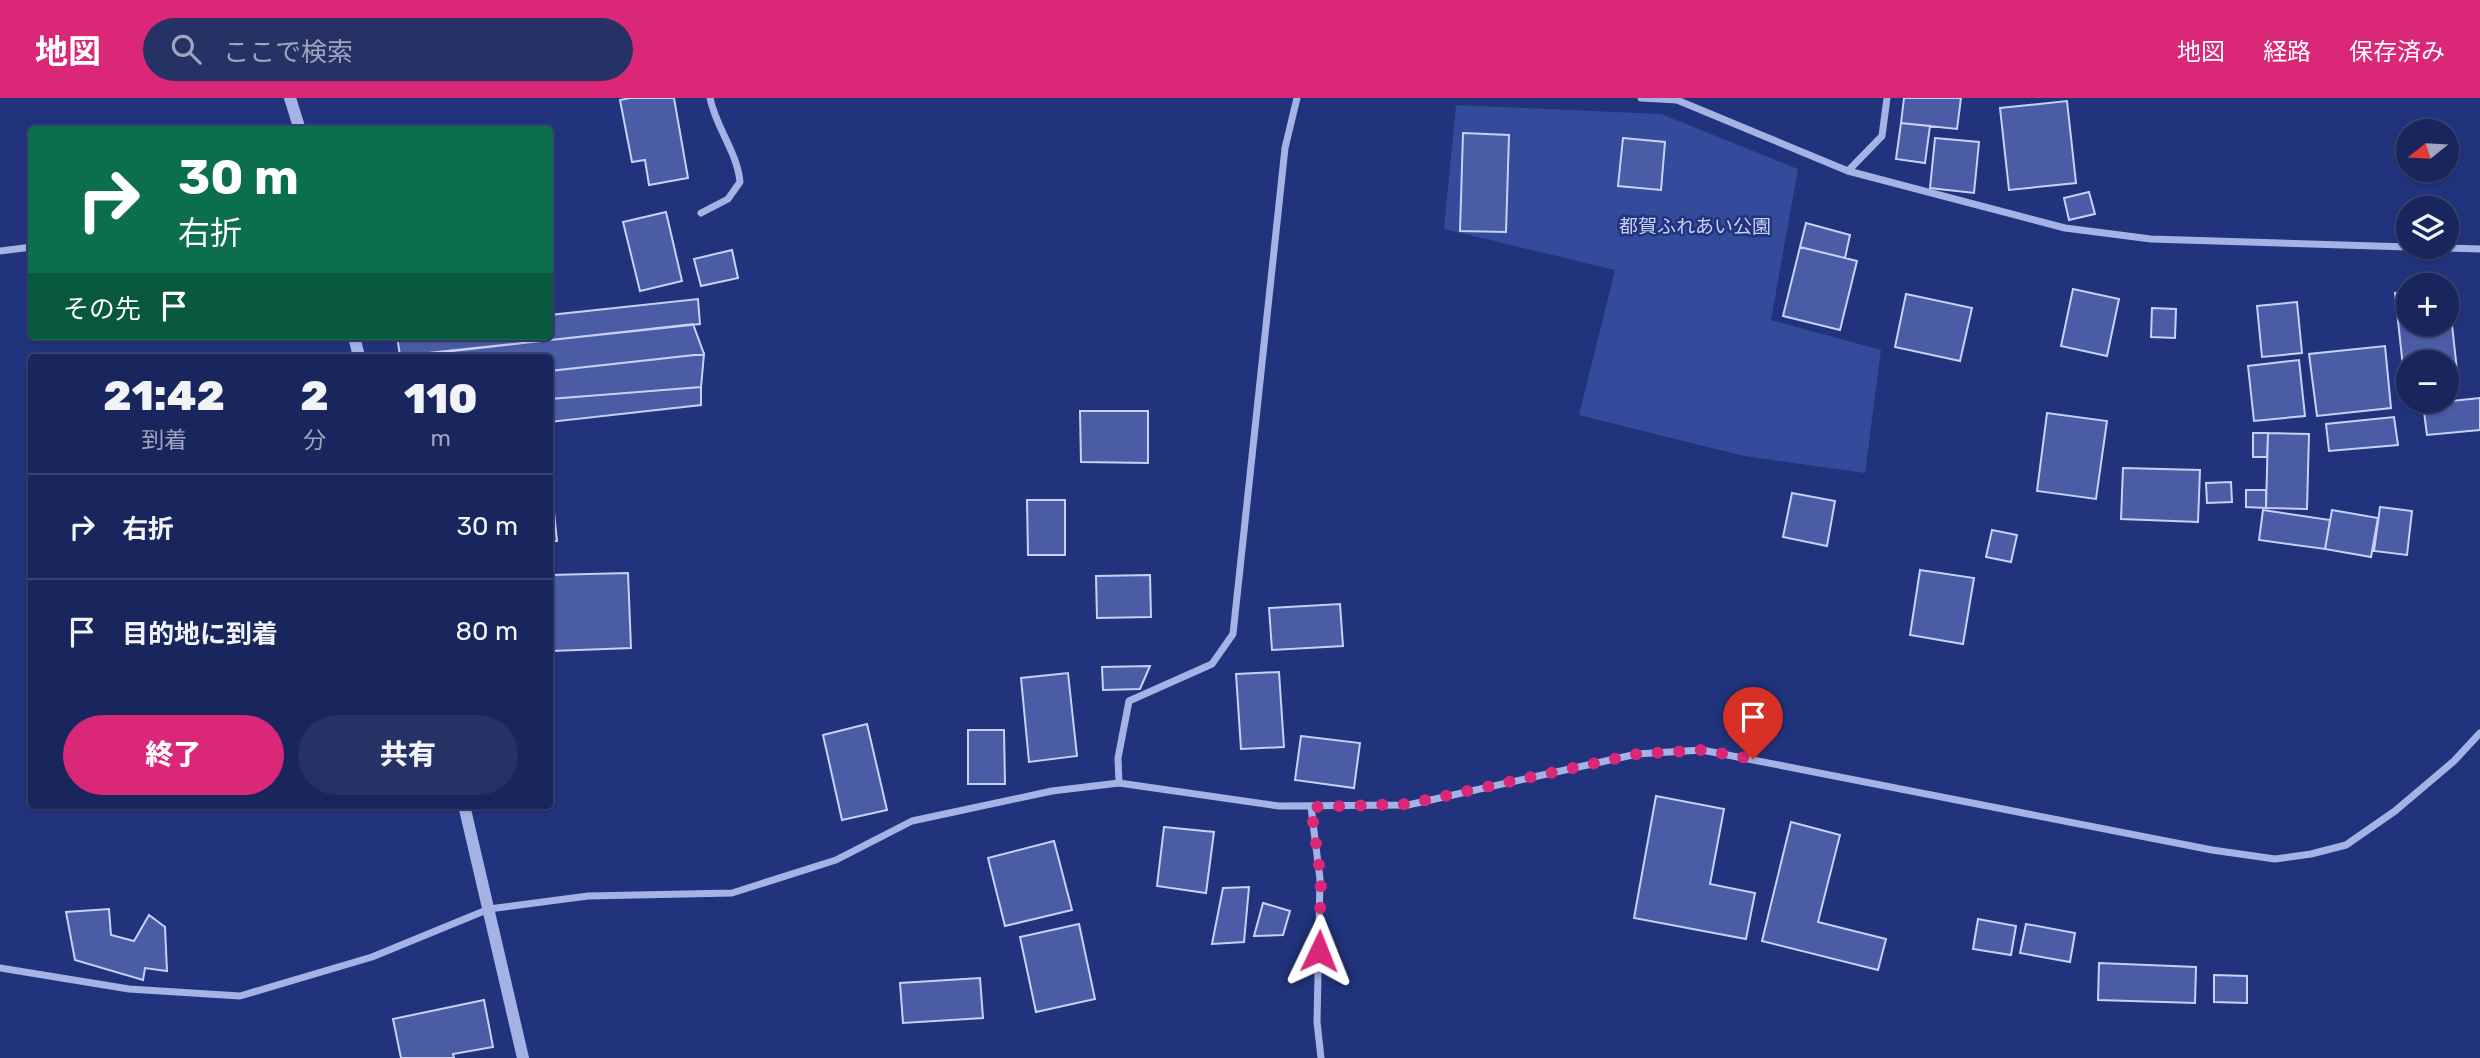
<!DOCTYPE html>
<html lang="ja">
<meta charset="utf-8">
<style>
body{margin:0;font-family:Rubik,"Noto Sans JP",sans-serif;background:#263266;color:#f1f3f6;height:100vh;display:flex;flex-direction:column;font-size:26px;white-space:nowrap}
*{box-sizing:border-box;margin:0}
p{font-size:23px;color:#9fa5bc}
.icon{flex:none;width:38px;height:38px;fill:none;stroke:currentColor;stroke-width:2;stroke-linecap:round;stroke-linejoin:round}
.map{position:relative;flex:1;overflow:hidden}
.side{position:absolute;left:28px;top:256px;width:525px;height:455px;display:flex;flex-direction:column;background:#19265d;border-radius:7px;box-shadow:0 2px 5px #0004,0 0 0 2px #374372}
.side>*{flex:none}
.banner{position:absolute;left:28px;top:28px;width:525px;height:214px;border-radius:7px;box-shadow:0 2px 5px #0004,0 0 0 2px #374372;background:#0b6e4f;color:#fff;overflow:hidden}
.needle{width:46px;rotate:252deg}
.buttons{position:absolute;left:2396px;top:21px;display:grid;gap:14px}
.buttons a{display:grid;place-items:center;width:63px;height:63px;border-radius:50%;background:#19265d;box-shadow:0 2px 5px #0004,0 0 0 2px #374372;font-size:35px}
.pin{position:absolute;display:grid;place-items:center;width:60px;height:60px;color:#fff;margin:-72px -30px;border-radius:50% 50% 50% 0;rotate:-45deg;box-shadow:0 0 7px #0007}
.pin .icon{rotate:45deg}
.me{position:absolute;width:77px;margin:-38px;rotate:2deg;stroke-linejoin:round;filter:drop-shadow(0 0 5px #0008)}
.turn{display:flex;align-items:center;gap:24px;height:147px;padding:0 35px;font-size:32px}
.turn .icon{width:91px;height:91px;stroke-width:2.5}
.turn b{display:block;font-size:49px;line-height:60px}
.then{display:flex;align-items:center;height:66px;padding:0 35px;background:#0003;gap:14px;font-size:26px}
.eta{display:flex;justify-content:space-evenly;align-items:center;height:119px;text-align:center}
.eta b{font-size:42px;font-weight:800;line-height:49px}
.cta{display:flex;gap:14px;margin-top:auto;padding:14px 35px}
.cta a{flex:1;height:80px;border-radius:42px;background:#db2777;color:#fff;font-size:28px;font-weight:800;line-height:80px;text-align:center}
.cta a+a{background:#263266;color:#f1f3f6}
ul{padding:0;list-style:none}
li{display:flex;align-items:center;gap:21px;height:105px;padding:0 35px;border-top:2px solid #374372}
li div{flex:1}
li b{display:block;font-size:26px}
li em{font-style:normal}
header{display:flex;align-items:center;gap:42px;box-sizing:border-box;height:98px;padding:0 35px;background:#db2777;color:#fff}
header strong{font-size:33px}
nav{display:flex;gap:38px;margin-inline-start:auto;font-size:24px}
.search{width:490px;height:63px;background:#263266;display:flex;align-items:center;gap:18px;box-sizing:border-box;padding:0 24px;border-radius:38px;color:#9fa5bc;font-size:26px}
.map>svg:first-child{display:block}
.green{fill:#344a9a}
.building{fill:#4a5ca6;stroke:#c8d1f5;stroke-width:2}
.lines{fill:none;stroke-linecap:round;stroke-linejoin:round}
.minor{stroke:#a4b2e6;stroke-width:7}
.tertiary{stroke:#a4b2e6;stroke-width:12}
.route{stroke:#db2777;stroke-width:12;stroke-dasharray:0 21.6}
.labels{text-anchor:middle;stroke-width:5;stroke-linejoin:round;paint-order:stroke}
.park-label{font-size:19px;fill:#c8d1f5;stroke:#21337c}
</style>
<header>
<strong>地図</strong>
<div class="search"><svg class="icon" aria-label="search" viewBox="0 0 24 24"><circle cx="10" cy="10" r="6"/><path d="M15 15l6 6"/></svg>ここで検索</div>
<nav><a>地図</a><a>経路</a><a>保存済み</a></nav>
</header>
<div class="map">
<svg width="2480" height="960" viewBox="0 0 2480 960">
<rect width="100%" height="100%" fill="#21337c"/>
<path class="green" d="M1456,7L1661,16L1798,71L1771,222L1881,252L1865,375L1744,358L1579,317L1615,172L1444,131Z"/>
<path class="building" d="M630,0H674L688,80L649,87L645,62L632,64L620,2Z
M1904,0H1961L1957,31L1901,25Z
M2067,3L2076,85L2009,92L2000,10Z
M1901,25L1930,28L1925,65L1896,61Z
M1463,35L1509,37L1506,134L1460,133Z
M1623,40L1665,44L1661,92L1618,88Z
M1935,40L1979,44L1974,95L1930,90Z
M2089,94L2095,116L2069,122L2064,100Z
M666,114L682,183L640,193L623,124Z
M1806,125L1850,137L1845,160L1800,149Z
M1800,149L1857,163L1840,232L1783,218Z
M732,152L738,180L701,188L694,161Z
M2446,190H2448L2459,291L2446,292V264H2408V296L2406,297L2395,195L2408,194V226H2446Z
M2073,191L2119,201L2107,258L2061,248Z
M1906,196L1972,210L1960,263L1895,249Z
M698,201L700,226L400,258L397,238H550V217Z
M2297,204L2302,255L2262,259L2257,208Z
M2152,210L2176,211L2175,240L2151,239Z
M693,226L704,256L550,273V259H400Z
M2385,248L2391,310L2317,318L2309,256Z
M704,256L701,289L550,301V273Z
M2299,262L2305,318L2254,323L2248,268Z
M701,289V307L550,324V301Z
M2480,300V332L2427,337L2423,306Z
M1080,313H1148V365L1081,364Z
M2047,315L2107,323L2096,401L2037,393Z
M2394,319L2398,347L2329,353L2326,326Z
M2253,335H2268L2267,359H2253Z
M2268,335L2309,336L2307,411L2266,410Z
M2123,370L2200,372L2198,424L2121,421Z
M2231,384L2232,404L2207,405L2206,385Z
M2246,392H2266V410L2246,409Z
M1792,395L1835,403L1827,448L1783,439Z
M1027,402H1065V457H1028Z
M2380,409L2412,413L2407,457L2374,453Z
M2263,412L2330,422L2325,451L2259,442Z
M2332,412L2378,420L2371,459L2325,451Z
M554,414L557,443L550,444V415Z
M1992,432L2017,437L2011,464L1986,459Z
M1920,472L1974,480L1963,546L1910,537Z
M628,475L631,550L552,553L550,477Z
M1150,477L1151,519L1097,520L1096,478Z
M1340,506L1343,548L1272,552L1269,510Z
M1150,568L1140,591L1103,592L1102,569Z
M1279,574L1284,649L1241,651L1236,576Z
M1068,575L1077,658L1029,664L1021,580Z
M867,626L887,712L842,722L823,637Z
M968,632H1004L1005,686H968Z
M1301,638L1360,645L1354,690L1295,682Z
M1656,698L1724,711L1710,786L1755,795L1746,841L1634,820Z
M1791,724L1840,737L1818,824L1886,841L1878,872L1762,843Z
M1164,729L1214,734L1206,795L1157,788Z
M1054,743L1072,812L1005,828L988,760Z
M1249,789L1244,844L1212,846L1223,790Z
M1263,805L1290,813L1283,837L1254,838Z
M109,811L111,837L134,843L149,817L165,829L167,873L145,870L143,882L75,862L66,814Z
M1978,821L2016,828L2011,857L1973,851Z
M1079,826L1095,901L1036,914L1020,839Z
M2026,826L2075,835L2070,864L2020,855Z
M2099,865L2196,869L2195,905L2098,902Z
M2214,877L2247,878V905L2214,904Z
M980,880L983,920L903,925L900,885Z
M484,902L493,949L453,956L454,960H401L393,921Z"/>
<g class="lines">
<path class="minor" d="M1641,0L1677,2L1848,73L2065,130L2151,141L2408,149
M1848,73L1882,38L1887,0
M701,115L728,101L740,84C737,53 716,30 710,0
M2414,149L2480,151
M0,153L32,149
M1119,685L1118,660L1129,603L1212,566L1233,536L1285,50L1297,0
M1311,709L1320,781L1317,924L1321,960
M0,870L129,891L240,898L372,859L489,811L588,798L732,795L836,762L912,723L1052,693L1119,685L1279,708L1408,707L1637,656L1702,652L2212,752L2275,761L2311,756L2346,747L2395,713L2454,663L2480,635"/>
<path class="tertiary" d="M290,0L300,32
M354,238L359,259
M464,707L523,960"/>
</g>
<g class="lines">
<path class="route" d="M1319,853L1321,782L1311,709L1408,706L1637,656L1702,652L1753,661"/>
</g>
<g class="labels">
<g class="park-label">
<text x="1695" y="135">都賀ふれあい公園</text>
</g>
</g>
</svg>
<div class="buttons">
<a><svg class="needle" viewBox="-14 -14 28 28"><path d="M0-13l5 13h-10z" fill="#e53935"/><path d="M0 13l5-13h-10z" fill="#9fa5bc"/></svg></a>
<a><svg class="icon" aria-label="layers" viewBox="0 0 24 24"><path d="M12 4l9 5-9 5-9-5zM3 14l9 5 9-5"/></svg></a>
<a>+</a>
<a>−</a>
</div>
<div class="pin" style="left:1753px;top:661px;background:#d93025"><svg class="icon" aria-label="arrive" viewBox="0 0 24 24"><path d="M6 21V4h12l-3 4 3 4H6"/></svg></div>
<svg class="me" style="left:1319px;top:853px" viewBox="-20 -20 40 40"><path d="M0-17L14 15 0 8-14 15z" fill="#db2777" stroke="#fff" stroke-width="4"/></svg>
<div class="banner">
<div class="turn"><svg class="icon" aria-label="right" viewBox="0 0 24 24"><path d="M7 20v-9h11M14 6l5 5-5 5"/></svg><div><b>30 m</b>右折</div></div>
<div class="then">その先<svg class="icon" aria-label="arrive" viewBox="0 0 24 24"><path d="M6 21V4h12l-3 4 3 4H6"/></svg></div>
</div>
<section class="side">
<div class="eta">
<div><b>21:42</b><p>到着</p></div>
<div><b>2</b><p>分</p></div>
<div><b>110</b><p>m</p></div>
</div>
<ul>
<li><svg class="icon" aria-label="right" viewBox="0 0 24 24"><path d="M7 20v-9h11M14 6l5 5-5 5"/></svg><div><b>右折</b></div><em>30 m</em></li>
<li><svg class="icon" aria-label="arrive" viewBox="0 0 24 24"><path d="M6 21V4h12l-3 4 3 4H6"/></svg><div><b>目的地に到着</b></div><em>80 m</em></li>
</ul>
<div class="cta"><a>終了</a><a>共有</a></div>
</section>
</div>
